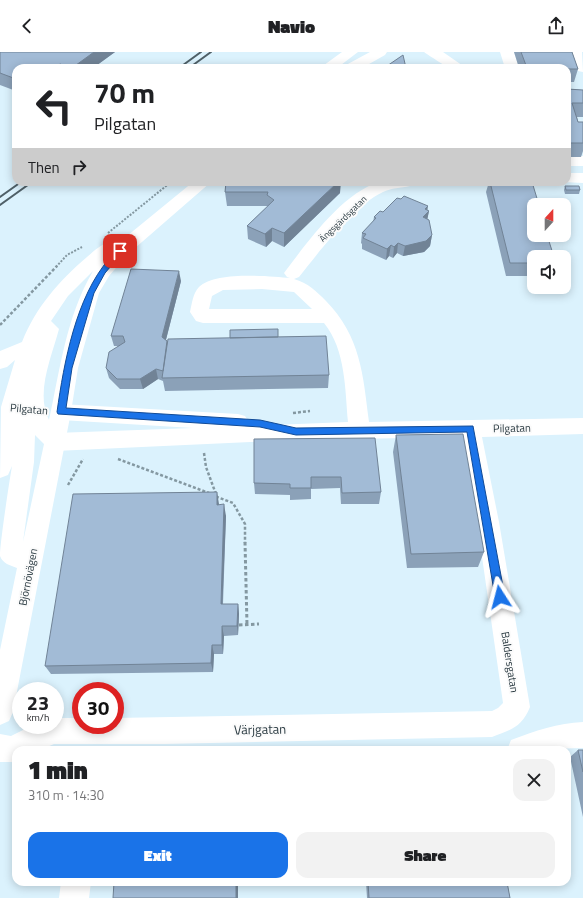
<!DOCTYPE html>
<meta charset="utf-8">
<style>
body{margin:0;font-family:"Titillium Web",sans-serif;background:#f2f2f2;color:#202124;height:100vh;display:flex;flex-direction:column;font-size:15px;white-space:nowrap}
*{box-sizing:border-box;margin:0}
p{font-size:13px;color:#757577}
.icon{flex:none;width:22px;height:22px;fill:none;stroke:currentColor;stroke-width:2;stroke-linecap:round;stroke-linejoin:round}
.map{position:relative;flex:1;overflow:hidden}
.drawer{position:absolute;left:12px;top:694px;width:559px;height:140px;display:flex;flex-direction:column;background:#fff;border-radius:12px;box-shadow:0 2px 10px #0003}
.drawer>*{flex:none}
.guide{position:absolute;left:12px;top:12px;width:559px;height:122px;border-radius:12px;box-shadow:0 2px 10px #0003;background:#fff;color:#202124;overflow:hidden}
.needle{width:26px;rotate:21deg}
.controls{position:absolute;left:527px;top:146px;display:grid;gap:8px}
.controls a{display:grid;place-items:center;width:44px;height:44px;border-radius:8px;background:#fff;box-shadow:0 2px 10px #0003;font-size:20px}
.speed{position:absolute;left:12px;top:630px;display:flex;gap:8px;font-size:20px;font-weight:700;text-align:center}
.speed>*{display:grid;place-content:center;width:52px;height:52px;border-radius:50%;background:#fff;box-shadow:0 2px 10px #0003;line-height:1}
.speed small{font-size:10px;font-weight:400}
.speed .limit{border:6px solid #d22;background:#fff;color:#111}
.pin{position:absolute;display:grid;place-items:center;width:34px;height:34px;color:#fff;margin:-17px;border-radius:8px;box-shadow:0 2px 6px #0006}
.me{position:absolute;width:44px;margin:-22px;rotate:351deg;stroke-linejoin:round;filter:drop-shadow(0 0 3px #0008)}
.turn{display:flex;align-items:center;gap:14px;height:84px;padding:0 16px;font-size:18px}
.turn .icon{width:52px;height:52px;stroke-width:2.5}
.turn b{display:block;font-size:28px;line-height:34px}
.then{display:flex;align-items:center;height:38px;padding:0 16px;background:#0003;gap:8px;font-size:15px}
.round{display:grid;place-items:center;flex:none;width:42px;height:42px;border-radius:12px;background:#f2f2f2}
.headline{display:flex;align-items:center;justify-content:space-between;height:68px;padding:0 16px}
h1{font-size:24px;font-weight:800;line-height:30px}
.action{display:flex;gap:8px;margin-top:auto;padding:8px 16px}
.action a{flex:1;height:46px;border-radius:12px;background:#1a73e8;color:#fff;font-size:16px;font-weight:800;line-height:46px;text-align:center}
.action a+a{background:#f2f2f2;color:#202124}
header{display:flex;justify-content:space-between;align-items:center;height:52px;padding:0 16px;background:#fff;font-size:18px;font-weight:800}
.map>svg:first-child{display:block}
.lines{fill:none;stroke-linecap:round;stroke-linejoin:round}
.path-far2{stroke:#8498a1;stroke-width:2;stroke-dasharray:2 1.5;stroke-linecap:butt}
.path-far1{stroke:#8498a1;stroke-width:2.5;stroke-dasharray:3 2;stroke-linecap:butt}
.path{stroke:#8498a1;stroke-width:3;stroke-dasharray:3.5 2.5;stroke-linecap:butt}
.minor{fill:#fff;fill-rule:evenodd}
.major{fill:#fff;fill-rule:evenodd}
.rail{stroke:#4f6068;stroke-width:2}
.wall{fill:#8ba1b8}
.shaded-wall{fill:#718396}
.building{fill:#a2bbd6;stroke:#718396}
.route{fill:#1a73e8;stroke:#114b97}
.labels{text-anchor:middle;stroke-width:4;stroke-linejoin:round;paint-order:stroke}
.far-street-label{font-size:9px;fill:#293940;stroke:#fbfbfb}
.street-label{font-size:11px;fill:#293940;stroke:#fbfbfb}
.near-street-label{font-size:13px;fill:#293940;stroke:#fbfbfb}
</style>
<header><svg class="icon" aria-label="back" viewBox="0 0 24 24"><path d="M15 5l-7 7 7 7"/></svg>Navio<svg class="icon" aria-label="share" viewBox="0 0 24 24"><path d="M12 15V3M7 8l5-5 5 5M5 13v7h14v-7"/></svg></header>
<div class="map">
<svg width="583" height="846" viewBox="0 0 583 846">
<rect width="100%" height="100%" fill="#dbf2fd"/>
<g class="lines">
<path class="path-far2" d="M108,181L171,130
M56,215L67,203L82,195"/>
<path class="path-far1" d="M0,273L57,214
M293,361L310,359
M204,401L206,415L217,445L233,451L245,472V491
M118,407L209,441
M68,433L83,407"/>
<path class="path" d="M245,490L247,573
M239,573L259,572"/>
<path class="minor" d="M424,0H443L466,16C461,16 454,17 449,16C447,15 425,1 424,0Z
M500,0H514L519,16H505Z
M568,0H582L583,20L578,19Z
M567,104H583V114H567Z
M567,121H583V131L563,130H567Z
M379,130H412L410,134C401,136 391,136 383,140C353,154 320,199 299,225L294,227C308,231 316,239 326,249C361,285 363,323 369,370L583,366V382L482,385L499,470L530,655C522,675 511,678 492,685L164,692H54L40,698H16V710H0V682L11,684L33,673H55V666H81V673H115V666L492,659L498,656L503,651L477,470L461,385L297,388L55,399L47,396L44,390L47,384L55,381L193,376L61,368L54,366L51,360L54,354L61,352L238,362L245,364L249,370L247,374L348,370C345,338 346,298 324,271H203L196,269L190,260C192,251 193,241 199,235C215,219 269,224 290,226L287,225L284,221L287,217C309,188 343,141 379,130ZM262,237L294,240L312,257H209L212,244L223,238Z
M583,670V696L507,698L511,688C535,679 558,671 583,670Z
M61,830H91L89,846H59Z"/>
<path class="major" d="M342,0H358L337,16H320Z
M370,0H387L385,3L362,16H344L346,13Z
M193,130H211L127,203L109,224L99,241L78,316L71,360L13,660L9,669L0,673V598L17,516C10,513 3,512 0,504C0,490 9,432 12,414L8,423L0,426L1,355L15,308L7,315L0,317V299L22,290C36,255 59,229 87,205C94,199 100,193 109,190L116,193ZM93,219C66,265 60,318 49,368C35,341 52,304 59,277L51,269L68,244ZM35,383L44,392L23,490L34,410Z"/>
<path class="rail" d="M179,16L201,0
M189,16L211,0
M0,145L21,130
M0,153L32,130"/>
</g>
<path class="wall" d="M0,0H115L93,16H16V39L0,33Z
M514,0H572L578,17L574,30H567V16H519Z
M567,37L583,38V65H577L578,70H583V99L581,105H567Z
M226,130L340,141L284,195L272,189L266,195L248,187L247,174L268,154H227L225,140Z
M489,130H532L534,224H506L486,140Z
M565,134L580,138L579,142H565L564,138Z
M427,158L429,159L427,167L432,183L430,194L424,200L403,204L397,201L393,206L389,204L386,208L362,197V192L361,191L362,181L373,170L374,165L383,160Z
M181,229L166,288L167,289L279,285L329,323L328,336L165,339L163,329L158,327L143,337H120L109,326L106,316L118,294H114L111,284Z
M396,383L484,500L478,515L407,516L393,400Z
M254,387L381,440L379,452H341L340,436L311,437V447L290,448V443L255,442L254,431Z
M219,453L226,464L223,552H238L239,562L238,583L224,584L223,602H214L213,620L51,622L45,614Z
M578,698H583V765L570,705Z
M366,830H507L510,846H367Z"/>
<path class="shaded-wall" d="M94,0H115L93,16H72Z
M60,12L61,16H55Z
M338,130H341L340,141L284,195V181Z
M428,154L427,161L429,159L427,169L421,176L425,157Z
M272,176V189L266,195L265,182Z
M432,183L430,194L424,200L403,204L405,194Z
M398,191L397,201L393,206L394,195Z
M391,193L389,204L386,208L387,197Z
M179,219L181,229L164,295L162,285Z
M156,317L158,327L143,337L140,327Z
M217,440L219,452V464L217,453Z
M224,452L226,464L222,562L221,552Z
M238,552L239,562L238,583L237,574Z
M222,574L224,584L223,602L222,593Z
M212,593L214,602L213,620L211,611Z
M236,830H238V846H236Z"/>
<path class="building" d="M0,0H94L72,16L60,12L55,16H16V27L0,21Z
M521,0H572L578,17H567V16H527Z
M403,3L406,16H384Z
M567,37L583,38V51H572L578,70H583V91H567Z
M226,130H338L284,181L272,176L265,182L247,174L274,148L267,143L268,140H225Z
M490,130H532L539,153H534V183H547L554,205H534V211H510Z
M565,134H579L580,138H566Z
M404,144L428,154L425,157L429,159L423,165L429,168L432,183L426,189L405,194L398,191L394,195L391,193L387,197L363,186L366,182L362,181L376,166L374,165L380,159L383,160L397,146L401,147Z
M131,217L179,219L162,285L167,289L163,319L156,317L140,327H117L106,316L109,300L125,290L123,284H111Z
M278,277V285L230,286V278Z
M326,284L329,323L162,326L168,287Z
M463,382L484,500L411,502L396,383Z
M375,386L381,440L342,441L341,425H311V436H290V432L254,431V387Z
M217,440V453L224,452L221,552H238L237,574H222V593H212L211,611L45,614L73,442Z
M578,698H583V720Z
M114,830H236V846H113Z
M368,830H507L510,846H369Z"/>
<path class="route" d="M120,196L124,199L105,221L94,241L72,316L66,356L260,368L296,376L473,374L505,545L503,548H496L495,545L467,380L296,383L260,375L58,362L57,360C64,310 76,245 109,207C113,203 116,198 120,196Z"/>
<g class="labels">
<g class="far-street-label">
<text transform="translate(343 167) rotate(-44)" y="3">Ängsgärdsgatan</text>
</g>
<g class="street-label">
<text transform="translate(29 357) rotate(5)" y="4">Pilgatan</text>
<text transform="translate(512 376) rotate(-1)" y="4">Pilgatan</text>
<text transform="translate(28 525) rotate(-79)" y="4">Björnövägen</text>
<text transform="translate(510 610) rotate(81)" y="4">Baldersgatan</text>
</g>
<g class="near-street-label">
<text transform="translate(260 677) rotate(-1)" y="5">Värjgatan</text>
</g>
</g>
</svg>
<div class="controls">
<a><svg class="needle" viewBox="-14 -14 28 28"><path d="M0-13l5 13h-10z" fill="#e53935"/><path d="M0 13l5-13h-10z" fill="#757577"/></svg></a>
<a><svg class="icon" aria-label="sound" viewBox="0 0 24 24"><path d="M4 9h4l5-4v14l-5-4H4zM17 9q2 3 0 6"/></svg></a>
</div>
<div class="speed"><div>23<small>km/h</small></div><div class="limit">30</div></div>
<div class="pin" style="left:120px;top:199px;background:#d93025"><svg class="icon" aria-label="arrive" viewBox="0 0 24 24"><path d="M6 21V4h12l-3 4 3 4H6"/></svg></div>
<svg class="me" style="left:500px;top:545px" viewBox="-20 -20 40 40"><path d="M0-17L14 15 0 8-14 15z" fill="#1a73e8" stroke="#fff" stroke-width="4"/></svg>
<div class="guide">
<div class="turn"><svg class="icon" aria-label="left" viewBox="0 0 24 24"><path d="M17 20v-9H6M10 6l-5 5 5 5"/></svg><div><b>70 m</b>Pilgatan</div></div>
<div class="then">Then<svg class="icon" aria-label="right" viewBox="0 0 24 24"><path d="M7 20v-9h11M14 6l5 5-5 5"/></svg></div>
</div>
<section class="drawer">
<div class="headline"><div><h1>1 min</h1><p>310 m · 14:30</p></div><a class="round"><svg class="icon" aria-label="close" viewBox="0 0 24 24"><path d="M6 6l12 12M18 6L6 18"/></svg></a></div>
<div class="action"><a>Exit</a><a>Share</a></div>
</section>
</div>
